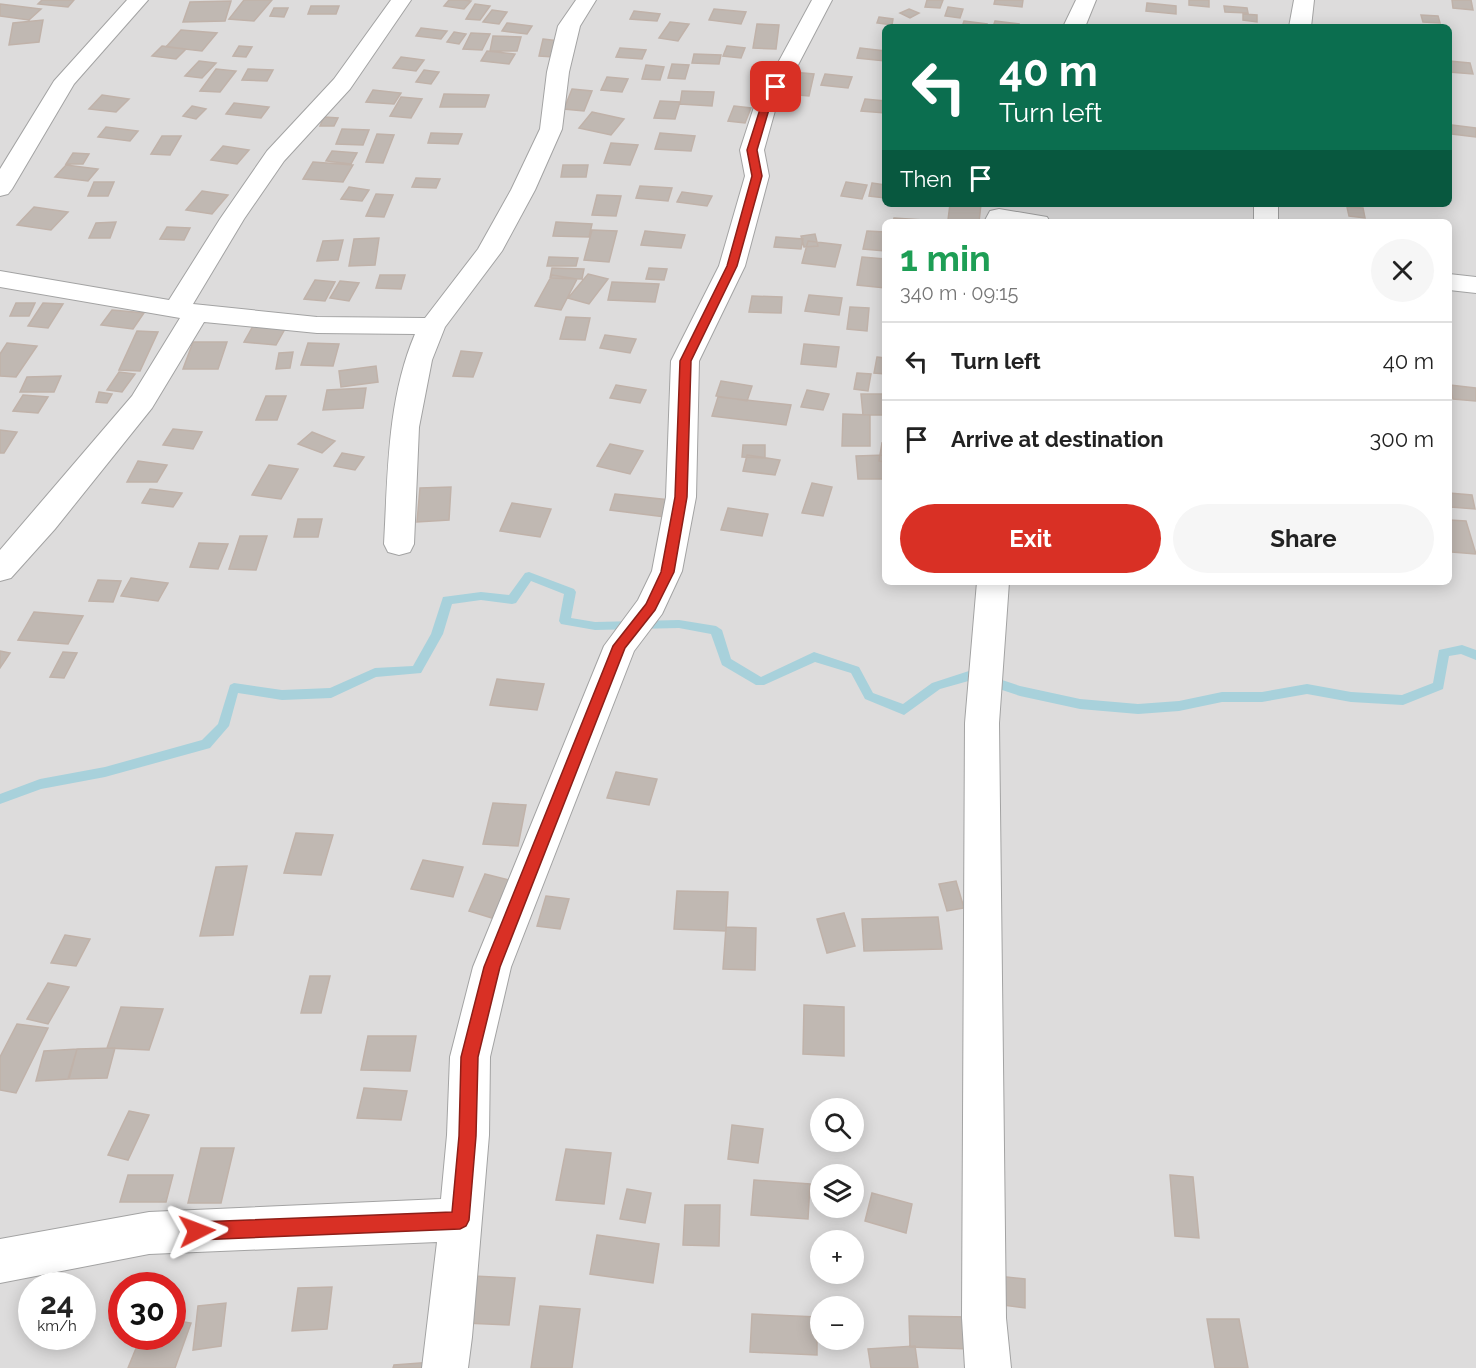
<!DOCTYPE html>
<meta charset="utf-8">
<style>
body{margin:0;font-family:Raleway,sans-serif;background:#f6f6f6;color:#222;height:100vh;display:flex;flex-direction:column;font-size:22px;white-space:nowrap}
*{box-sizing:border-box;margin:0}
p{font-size:20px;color:#767676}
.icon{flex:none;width:33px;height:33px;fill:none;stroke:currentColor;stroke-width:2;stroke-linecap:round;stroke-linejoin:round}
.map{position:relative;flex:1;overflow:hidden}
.details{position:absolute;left:882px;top:219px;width:570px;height:366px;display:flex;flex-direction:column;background:#fff;border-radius:9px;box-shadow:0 3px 15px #0003}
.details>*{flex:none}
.guide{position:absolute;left:882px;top:24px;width:570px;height:183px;border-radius:9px;box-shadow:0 3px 15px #0003;background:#0b6e4f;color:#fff;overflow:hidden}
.fabs{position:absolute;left:810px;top:1098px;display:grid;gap:12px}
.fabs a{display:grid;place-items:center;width:54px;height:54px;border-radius:50%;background:#fff;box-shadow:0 3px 15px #0003;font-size:30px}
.speed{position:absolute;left:18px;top:1272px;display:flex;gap:12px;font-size:30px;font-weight:700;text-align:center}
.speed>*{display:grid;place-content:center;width:78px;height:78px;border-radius:50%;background:#fff;box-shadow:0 3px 15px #0003;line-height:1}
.speed small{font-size:15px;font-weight:400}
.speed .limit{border:9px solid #d22;background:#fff;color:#111}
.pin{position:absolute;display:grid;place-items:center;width:51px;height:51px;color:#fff;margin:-26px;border-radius:12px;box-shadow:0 3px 9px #0006}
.me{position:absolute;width:66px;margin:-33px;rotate:87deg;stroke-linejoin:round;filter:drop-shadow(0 0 4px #0008)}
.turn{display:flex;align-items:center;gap:21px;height:126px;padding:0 18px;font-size:27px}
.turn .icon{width:78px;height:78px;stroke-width:2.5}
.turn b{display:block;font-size:42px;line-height:51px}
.then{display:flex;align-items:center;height:57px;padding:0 18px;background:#0003;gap:12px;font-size:22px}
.round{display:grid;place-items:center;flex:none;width:63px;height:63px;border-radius:32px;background:#f6f6f6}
.overview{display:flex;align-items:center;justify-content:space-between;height:102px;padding:0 18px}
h1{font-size:36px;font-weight:700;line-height:45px;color:#1e9e55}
.action{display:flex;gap:12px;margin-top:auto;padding:12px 18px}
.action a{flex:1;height:69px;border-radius:36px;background:#d93025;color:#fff;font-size:24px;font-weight:700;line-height:69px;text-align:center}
.action a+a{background:#f6f6f6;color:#222}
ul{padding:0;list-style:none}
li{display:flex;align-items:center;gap:18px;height:78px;padding:0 18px;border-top:2px solid #e0e0e0}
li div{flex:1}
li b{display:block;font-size:22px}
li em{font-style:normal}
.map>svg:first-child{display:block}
.residential{fill:#dddcdc;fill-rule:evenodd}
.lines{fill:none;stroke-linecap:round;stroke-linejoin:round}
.stream{fill:#a8d1db;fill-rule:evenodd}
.building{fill:#c0b8b2;stroke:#c0b2a9;stroke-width:1.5}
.minor-casing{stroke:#a3a3a3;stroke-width:2}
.minor{fill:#fff;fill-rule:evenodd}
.route{fill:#d93025;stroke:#8d1f18;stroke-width:1.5}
</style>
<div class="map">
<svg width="1476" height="1368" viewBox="0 0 1476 1368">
<rect width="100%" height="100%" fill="#efece6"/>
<path class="residential" d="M0,0H1476V1368H0ZM885,27H1449V204H885ZM885,222H1449V582H885ZM820,1108H854V1142H820ZM820,1174H854V1208H820ZM820,1240H854V1274H820ZM32,1286H82V1336H32ZM122,1286H172V1336H122ZM820,1306H854V1340H820Z"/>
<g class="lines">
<path class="stream" d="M529,572L574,589L576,592L571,618L595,622L679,620L716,626L722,630L731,659L761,677L814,652L859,667L873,693L903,704L932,683L972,670L1020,686L1080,699L1138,704L1179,701L1222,692H1262L1307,684L1351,692L1402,695L1433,683L1439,650L1462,645L1476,650V660L1461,654L1449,656L1443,689L1403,705L1351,702L1307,694L1262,702H1222L1179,711L1138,714L1080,709L1020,696L972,680L940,689L904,715L865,699L851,673L815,662L764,685H756L722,665L711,634L679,628L595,630L561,624L559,621L564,594L531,581L516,603L512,604L481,600L452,604L443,634L421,673L376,677L331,698L282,700L238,693L229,726L210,748L105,777L41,789L0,804V794L40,779L105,767L202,740L218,724L230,685L234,683L282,690L330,688L375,668L413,666L431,634L443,597L481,592L509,595L525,573Z"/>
</g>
<path class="building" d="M42,0H74L68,7L38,4Z
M244,0H272L254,21L229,19Z
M449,0H464L471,1L464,9L444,6Z
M927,0H943L940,8L925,7Z
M995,0H1023L1022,7L994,4Z
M1189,0H1209V7L1189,5Z
M1452,0H1471L1473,10L1453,8Z
M231,1L225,21L183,22L190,2Z
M1147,3L1176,6V14L1146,11Z
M0,4L41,9L29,20L0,16Z
M475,4L490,6L480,20L466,19Z
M311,6H339L336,14H308Z
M1224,6L1247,8L1248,13L1225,12Z
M948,7L963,9L960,18L945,16Z
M274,8H288L284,17L270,16Z
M714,9L746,12L741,24L709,20Z
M909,9L919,13L910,18L900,13Z
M492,10L507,12L499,24L483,22Z
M634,11L660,14L657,21L630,19Z
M1243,14L1257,15V22L1243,20Z
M1421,15L1438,16L1440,23L1423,22Z
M879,17L893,19L892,25L877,23Z
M43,20L39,42L9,45L13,23Z
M964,21L987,24L986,27H962Z
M995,21L1019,24L1018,27H993Z
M670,22L689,24L678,41L659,38Z
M507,23L532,26L527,34L502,31Z
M757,24L779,25L776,49L753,48Z
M421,28L447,31L441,39L416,36Z
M181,30L217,33L202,51L166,47Z
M454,32L466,34L459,44L447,42Z
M471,33L490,34L482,50L463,49Z
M493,36L521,37L517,51H490Z
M543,39L559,41L554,57L539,56Z
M162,46L186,49L176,59L152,56Z
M239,46L252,47L246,57L233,56Z
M727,46L745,48L741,58L723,56Z
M620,48L646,50L642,59L616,57Z
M860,48L885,51V61L857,58Z
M487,51L515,54L509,64L481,61Z
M694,54L721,55L719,64L692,63Z
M401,57L424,60L416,71L393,68Z
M199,61L216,63L202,78L185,76Z
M1449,61L1470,63L1473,74L1449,72Z
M672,64L689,65L685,79L668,78Z
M646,65L664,67L660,80L642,79Z
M216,69L236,71L220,92L200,91Z
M248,69L273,70L267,81L242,80Z
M424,70L439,72L431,84L416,82Z
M792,72L814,74L809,96L787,94Z
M825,74L852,77L848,88L821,85Z
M607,77L628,79L622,92L601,90Z
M572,89L592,91L584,111L564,109Z
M373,90L401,93L394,104L366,102Z
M682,91L714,92L712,106L680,104Z
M444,94L489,95L485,107H440Z
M102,95L129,99L116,112L89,109Z
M401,97L422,99L411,118L390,116Z
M865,99L885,101V113L861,111Z
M660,101L680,102L675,119L654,118Z
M234,103L269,107L261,118L226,114Z
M192,106L206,109L196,119L183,116Z
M734,106L751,108L745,123L728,121Z
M592,112L624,119L611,135L579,128Z
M324,117L338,118L334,126H320Z
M1452,125L1476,128V137L1452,134Z
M106,127L138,131L130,141L98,137Z
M342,129L369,130L363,145L336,144Z
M431,133L462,134L458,144L428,143Z
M660,133L695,136L691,151L655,149Z
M377,134L394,135L383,163L366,162Z
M162,136H181L170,155L151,154Z
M611,143L638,145L630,165L604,163Z
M223,146L249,150L237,164L211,160Z
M332,151L357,153L351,164L326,161Z
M73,153L89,154L83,164H66Z
M313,162L353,165L343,182L303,179Z
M66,165L98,169L88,181L55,177Z
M563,165H588L586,177H561Z
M416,178L440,179L436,188L412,187Z
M94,182H114L108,196H88Z
M846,182L867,185L862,199L841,196Z
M872,183L885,185V198L869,196Z
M640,186L672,188L668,201L636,198Z
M349,187L369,190L362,201L341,199Z
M202,191L228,195L212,214L186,210Z
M682,192L712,196L707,206L677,202Z
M376,194L393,195L384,217L366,216Z
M597,195L621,196L616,216L592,215Z
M950,204H981L979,222L948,220Z
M34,207L68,212L51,230L17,225Z
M1347,207L1363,208L1365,218L1349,216Z
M894,218L938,221V222H893Z
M116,222L110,238H89L96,223Z
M556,222L592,224L589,237L553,236Z
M167,227L190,228L184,240L160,239Z
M592,230L617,231L609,262L584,260Z
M645,231L685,235L681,248L641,245Z
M867,231L885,232V251L863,249Z
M815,234L818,246L804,247L801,236Z
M776,237L803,239L801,249L774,247Z
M379,238L375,265L349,266L354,239Z
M343,240L338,260L317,261L323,241Z
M808,241L841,245L835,267L802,263Z
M549,257L578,258L576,266H547Z
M862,257L885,259V288L857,285Z
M552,268L584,269L582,279L550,278Z
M649,268L667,269L664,280L646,279Z
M588,274L608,279L589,304L568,298Z
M380,275H405L401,289L376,288Z
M552,275L577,279L561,310L535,306Z
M315,280L335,282L325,301L304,299Z
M340,281L359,283L349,301L330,298Z
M612,282L659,284L655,302L608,300Z
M809,295L842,298L839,315L805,311Z
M752,296L782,297L781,313L749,312Z
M16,303H35L29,316H10Z
M43,303L63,304L48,328L28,326Z
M850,307L869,308L867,331L847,329Z
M112,310L144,313L133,329L101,325Z
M566,317L590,318L585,340L560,339Z
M253,326L285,329L276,345L244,342Z
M137,331L158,332L140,371L119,370Z
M605,335L636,339L630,353L600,348Z
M193,342H227L218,369H183Z
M7,343L37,346L16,377L0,376V354Z
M308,343L339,344L333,366L301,365Z
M804,344L839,347L836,367L801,364Z
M461,351L482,353L473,377L453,376Z
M293,352L290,368L276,369L279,353Z
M877,357L885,358V374L874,373Z
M376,366L378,382L341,387L339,371Z
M119,372L135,374L122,392L107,390Z
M857,373L871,374L868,391L854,389Z
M61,376L54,392H20L27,377Z
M721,381L752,386L747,401L716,396Z
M616,385L646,390L640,403L610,398Z
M1450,385L1476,388V401L1453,399Z
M366,388L363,408L323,410L327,390Z
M807,390L829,394L823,410L801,407Z
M99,392L112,394L107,403L96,402Z
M861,394H885V415H863Z
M23,395L48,397L38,413L13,411Z
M266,396H286L277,420H256Z
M718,397L791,405L786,425L712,416Z
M843,414L870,415V446H842Z
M173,429L202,432L193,449L163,445Z
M0,430L17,432L4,453H0Z
M312,432L335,441L322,453L298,444Z
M882,443L885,444V462L879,461Z
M610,444L643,451L630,474L597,466Z
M743,445H765V458L742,457Z
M342,453L364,457L355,470L334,466Z
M747,455L780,460L775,475L743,471Z
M885,455V479H858L856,456Z
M138,461L167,465L157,482H127Z
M269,465L298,469L281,499L252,495Z
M812,483L832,487L823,516L802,513Z
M451,487L449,520L417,522L420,488Z
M150,489L182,493L173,507L142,503Z
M1449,493L1472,495L1475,509L1451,507Z
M615,494L670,500L665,517L610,510Z
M512,503L551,509L540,537L500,531Z
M728,508L768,514L762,536L721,530Z
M298,519H322L318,537H294Z
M1449,520L1466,521L1476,554L1452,552L1449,544Z
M240,536H267L256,570L229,569Z
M199,543L228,544L218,569L190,567Z
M131,578L168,583L158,601L121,596Z
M98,580L121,581L113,602L89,601Z
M34,612L83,616L68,644L18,640Z
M0,651L10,653L0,668Z
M63,652L77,653L64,678L50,677Z
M497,679L544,684L537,710L490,705Z
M616,772L657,779L649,805L607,798Z
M493,803L526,805L518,846L483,844Z
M296,833L333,835L321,875L284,873Z
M423,860L463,867L453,897L411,889Z
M247,866L233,935L200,936L216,867Z
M485,874L509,880L492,918L469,911Z
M956,881L964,908L947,911L939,884Z
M677,891L728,892L726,931L674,929Z
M546,896L569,899L560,929L537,926Z
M844,913L855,946L827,953L817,919Z
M938,917L942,949L864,951L862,919Z
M726,927L756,928L755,970L723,969Z
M65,935L90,939L76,966L51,963Z
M310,976H330L321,1013H301Z
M48,983L69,987L48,1024L27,1019Z
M804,1005L844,1007V1056L803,1054Z
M121,1007L163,1009L149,1050L107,1048Z
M17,1024L48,1028L16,1093L0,1090V1057Z
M368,1036H416L410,1071L361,1070Z
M115,1048L107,1078L68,1079L77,1049Z
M77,1049L69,1079L36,1081L44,1051Z
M364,1088L407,1091L401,1120L357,1118Z
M129,1111L149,1115L128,1160L108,1155Z
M732,1125L763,1129L758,1163L728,1159Z
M201,1148H234L221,1203H188Z
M566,1149L611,1153L604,1204L556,1200Z
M128,1175H173L166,1202H120Z
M1170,1175L1193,1177L1199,1238L1175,1236Z
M754,1180L810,1184L808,1219L751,1215Z
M627,1189L651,1193L645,1223L620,1219Z
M872,1193L912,1204L906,1233L865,1221Z
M685,1205H720L719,1246L683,1245Z
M597,1235L659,1244L653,1283L590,1274Z
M473,1276L515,1278L509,1325L465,1323Z
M997,1276L1025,1279V1308L996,1304Z
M332,1287L327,1329L292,1331L298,1288Z
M226,1303L221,1346L193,1350L198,1306Z
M540,1306L580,1309L572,1368H531Z
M752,1314L817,1317V1355L750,1352Z
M909,1316L969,1317L971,1349L910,1347Z
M1207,1319H1239L1248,1368H1215Z
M172,1320L191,1323L175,1368H128L141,1336H172Z
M915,1346L918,1368H871L868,1349Z
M433,1362V1368H393L394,1365Z"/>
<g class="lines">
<g class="minor-casing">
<path id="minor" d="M127,0H148L74,84L12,189L8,194L0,196V169L54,81Z
M391,0H411L350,89L284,161L244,219L193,304L317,317L425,318L478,249L511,190L540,129L547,72L558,26L576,0H596L580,26L569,72L562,129L535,190L502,251L445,327L432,360L419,427L414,544L410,552L399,555L388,552L384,544C388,473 387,400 415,334L317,333L204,322L152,408L55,529L11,578L0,581V550L132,396L180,318L0,287V271L169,300L220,219L267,151L334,79Z
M812,0H832L776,107L764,150L769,176L745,266L699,361L696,497L682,571L662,614L634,651L511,967L490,1057L489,1135L472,1337L468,1368H422L437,1242L149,1254L0,1283V1239L149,1212L441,1199L447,1135L450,1057L473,967L604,646L638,600L652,571L666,497L671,361L719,266L745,176L740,150L754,107Z
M1076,0H1096L1085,27H1063Z
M1294,0H1314L1311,27H1289Z
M1254,204H1278V222H1254Z
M999,209L1047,217L1050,222H984L990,211Z
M1449,274L1476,277V293L1449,290Z
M977,582H1009L999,723L1006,1318L1011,1368H965L962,1318L965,723Z"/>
</g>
<use href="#minor" class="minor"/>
</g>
<path class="route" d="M772,86L780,87L770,106L757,150L762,176L737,266L691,361L687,497L674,572L655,610L625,648L500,967L478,1057L476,1136L469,1220L466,1226L460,1229L197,1240L190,1238L188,1231L190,1225L197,1222L452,1212L459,1136L461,1057L484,967L613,646L646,604L661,572L675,497L680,361L727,266L752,176L747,150L761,106Z"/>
</svg>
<div class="fabs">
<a><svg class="icon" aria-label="search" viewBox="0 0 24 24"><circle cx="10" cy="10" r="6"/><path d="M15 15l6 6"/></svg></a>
<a><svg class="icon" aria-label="layers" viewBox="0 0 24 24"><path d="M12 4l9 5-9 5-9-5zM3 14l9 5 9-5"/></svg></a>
<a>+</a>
<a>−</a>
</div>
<div class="speed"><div>24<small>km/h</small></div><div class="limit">30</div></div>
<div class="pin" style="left:776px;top:87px;background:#d93025"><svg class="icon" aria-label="arrive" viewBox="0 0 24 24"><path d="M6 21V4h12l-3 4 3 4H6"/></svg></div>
<svg class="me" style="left:197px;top:1231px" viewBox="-20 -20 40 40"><path d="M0-17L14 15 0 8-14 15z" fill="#d93025" stroke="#fff" stroke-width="4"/></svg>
<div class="guide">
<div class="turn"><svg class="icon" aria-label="left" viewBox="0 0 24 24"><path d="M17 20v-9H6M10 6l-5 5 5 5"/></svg><div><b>40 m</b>Turn left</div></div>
<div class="then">Then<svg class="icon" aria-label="arrive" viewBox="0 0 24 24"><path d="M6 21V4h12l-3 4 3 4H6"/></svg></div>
</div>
<section class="details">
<div class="overview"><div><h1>1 min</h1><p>340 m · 09:15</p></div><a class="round"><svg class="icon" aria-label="close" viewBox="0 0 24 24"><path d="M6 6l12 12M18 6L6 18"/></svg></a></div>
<ul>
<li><svg class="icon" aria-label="left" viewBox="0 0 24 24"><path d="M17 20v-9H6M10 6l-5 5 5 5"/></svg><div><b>Turn left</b></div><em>40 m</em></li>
<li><svg class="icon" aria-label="arrive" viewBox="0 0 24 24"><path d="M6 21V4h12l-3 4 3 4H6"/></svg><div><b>Arrive at destination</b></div><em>300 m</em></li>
</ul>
<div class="action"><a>Exit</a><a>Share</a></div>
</section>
</div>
